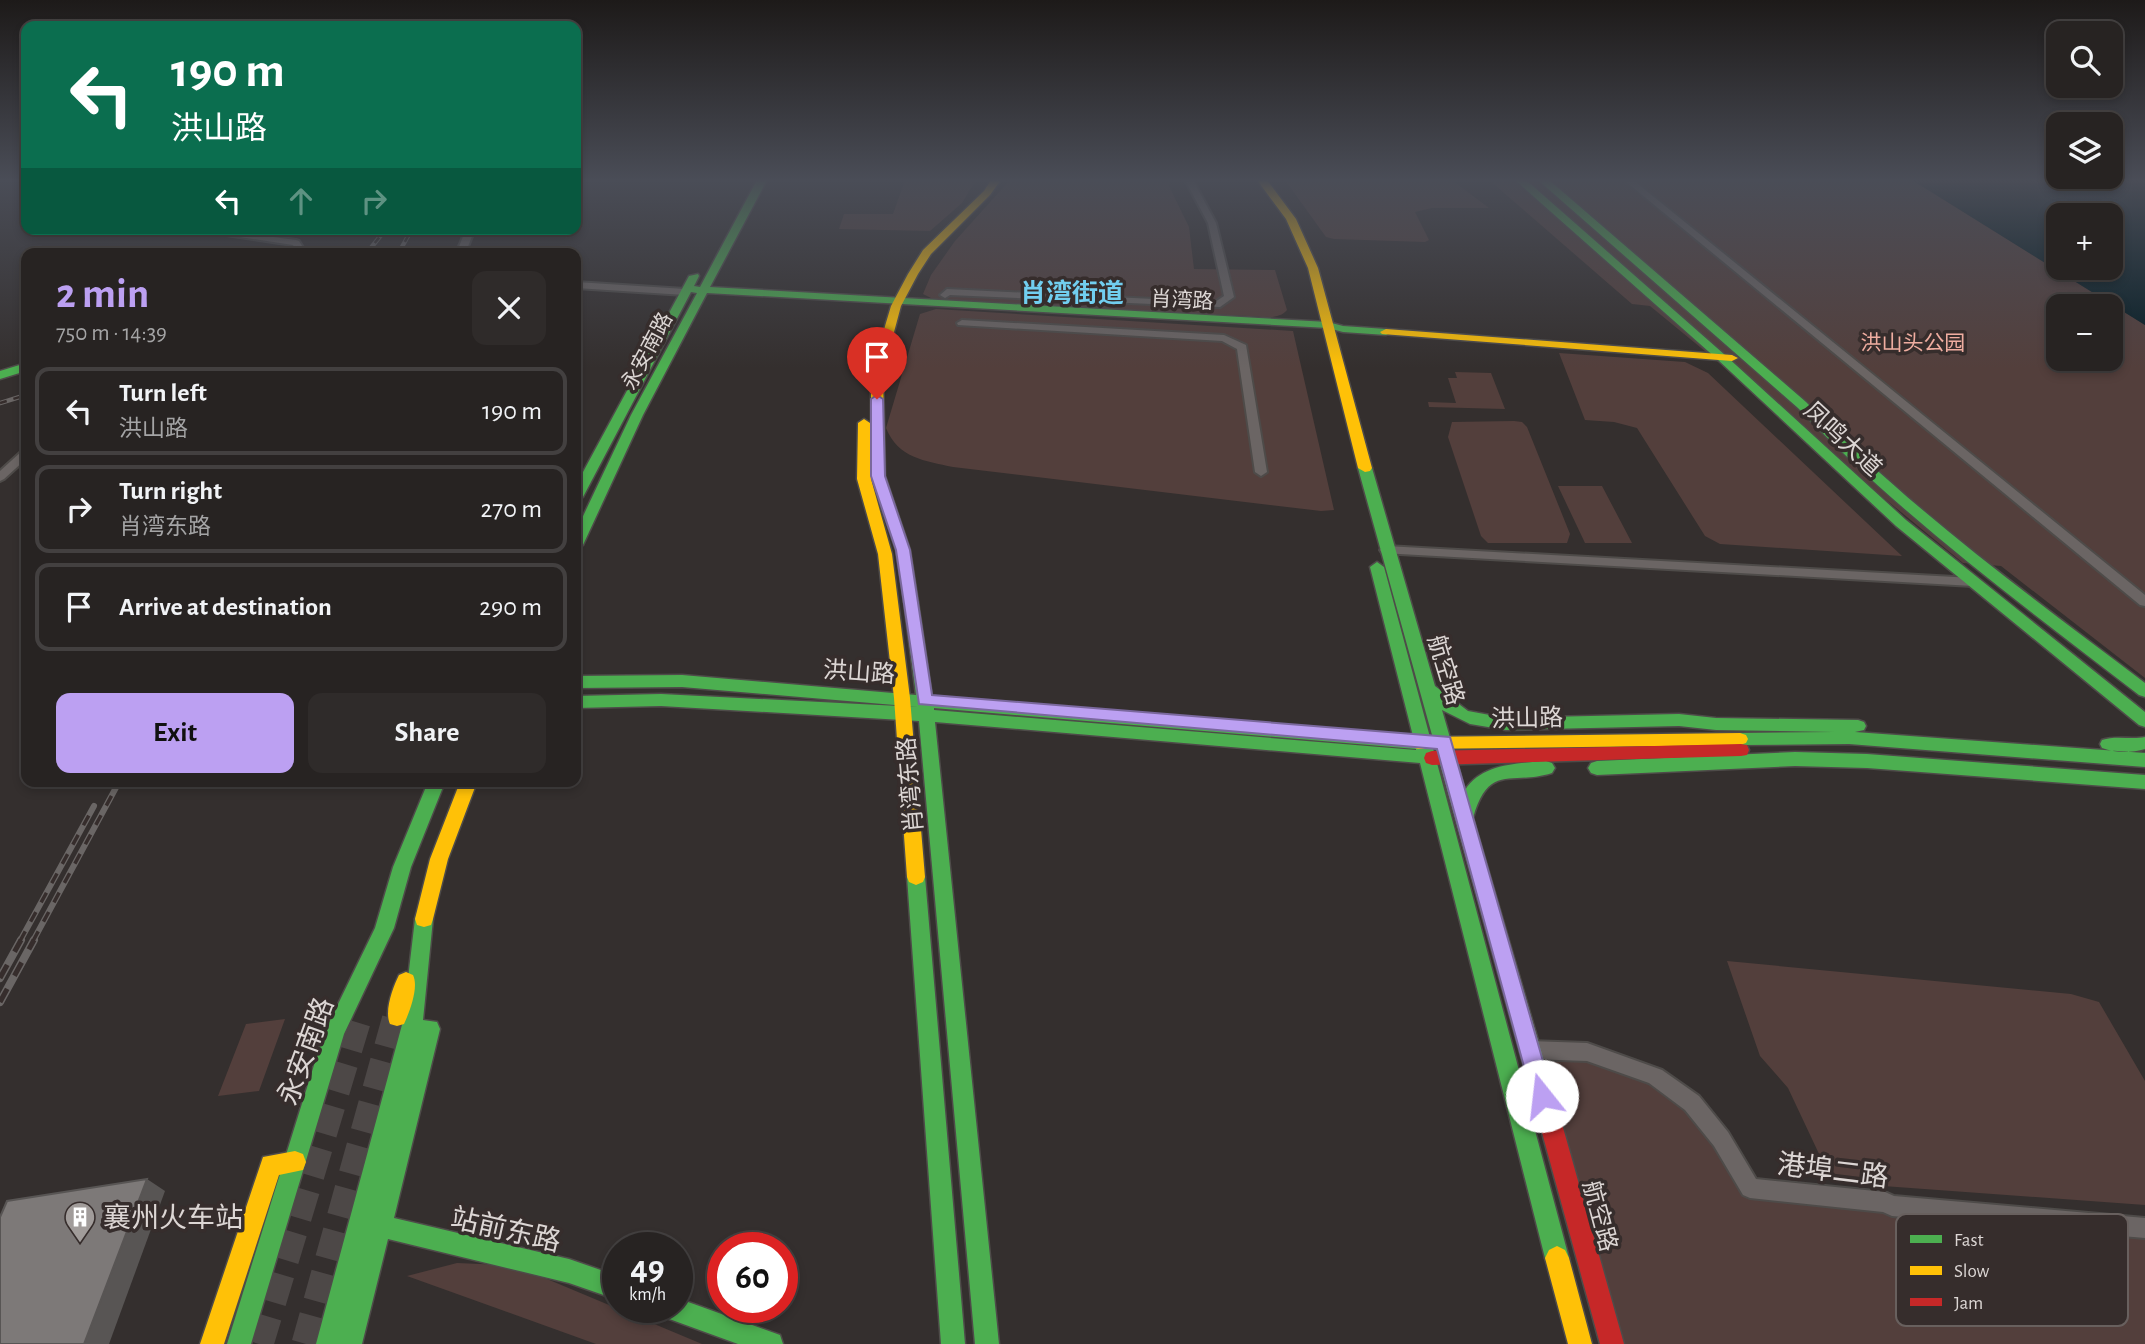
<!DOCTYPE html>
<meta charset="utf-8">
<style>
body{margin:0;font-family:"Alegreya Sans","Noto Sans SC",sans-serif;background:#2f2b2a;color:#f1f3f6;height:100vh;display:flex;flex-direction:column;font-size:26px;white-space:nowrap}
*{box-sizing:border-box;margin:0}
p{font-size:23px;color:#a4a4a5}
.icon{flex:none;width:38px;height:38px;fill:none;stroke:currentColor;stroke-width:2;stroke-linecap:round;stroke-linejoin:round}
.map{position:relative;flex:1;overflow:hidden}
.drawer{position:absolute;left:21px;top:248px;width:560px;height:539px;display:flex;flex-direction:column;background:#272322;border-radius:14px;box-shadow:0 4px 10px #0003,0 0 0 2px #434040}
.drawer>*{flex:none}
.hud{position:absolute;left:21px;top:21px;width:560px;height:214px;border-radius:14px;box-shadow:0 4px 10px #0003,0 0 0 2px #434040;background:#0b6e4f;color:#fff;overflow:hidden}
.tools{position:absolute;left:2046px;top:21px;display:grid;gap:14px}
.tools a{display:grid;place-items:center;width:77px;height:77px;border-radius:14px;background:#272322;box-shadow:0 4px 10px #0003,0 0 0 2px #434040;font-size:35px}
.speed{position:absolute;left:602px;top:1232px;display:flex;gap:14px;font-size:35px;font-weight:700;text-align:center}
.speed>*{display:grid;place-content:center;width:91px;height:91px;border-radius:50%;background:#272322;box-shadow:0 4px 10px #0003,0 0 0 2px #434040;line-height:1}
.speed small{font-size:18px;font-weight:400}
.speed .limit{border:10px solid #d22;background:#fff;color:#111}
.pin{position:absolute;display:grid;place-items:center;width:60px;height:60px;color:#fff;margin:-72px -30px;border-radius:50% 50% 50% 0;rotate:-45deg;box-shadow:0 0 7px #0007}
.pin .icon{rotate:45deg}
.me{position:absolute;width:77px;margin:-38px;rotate:344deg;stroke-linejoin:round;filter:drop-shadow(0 0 5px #0008)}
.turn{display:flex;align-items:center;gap:24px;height:147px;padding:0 35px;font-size:32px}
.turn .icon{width:91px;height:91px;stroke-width:2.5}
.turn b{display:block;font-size:49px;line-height:60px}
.lanes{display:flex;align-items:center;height:66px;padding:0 35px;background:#0003;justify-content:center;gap:35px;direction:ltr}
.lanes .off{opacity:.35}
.round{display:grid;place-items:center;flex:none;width:74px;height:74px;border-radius:14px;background:#2f2b2a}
.head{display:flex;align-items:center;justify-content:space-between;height:119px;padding:0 35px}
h1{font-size:42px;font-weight:700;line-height:52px;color:#bca0f2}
.primary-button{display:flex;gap:14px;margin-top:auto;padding:14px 35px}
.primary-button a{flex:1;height:80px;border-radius:14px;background:#bca0f2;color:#111;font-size:28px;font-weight:700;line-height:80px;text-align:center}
.primary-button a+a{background:#2f2b2a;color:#f1f3f6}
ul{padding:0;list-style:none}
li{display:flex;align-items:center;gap:21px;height:88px;margin:0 14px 10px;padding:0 21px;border:4px solid #434040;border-radius:14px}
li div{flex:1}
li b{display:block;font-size:26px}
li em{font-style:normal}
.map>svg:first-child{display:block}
.green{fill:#533f3c;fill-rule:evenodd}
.water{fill:#051d25;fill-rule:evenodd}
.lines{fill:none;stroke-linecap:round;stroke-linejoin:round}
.primary-tunnel{stroke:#4d4847;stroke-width:29;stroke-dasharray:29 15;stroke-linecap:butt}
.street-casing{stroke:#4e4b49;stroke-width:4}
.fast-casing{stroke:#4e4b49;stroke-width:3}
.slow-casing{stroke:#4e4b49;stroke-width:3}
.jam-casing{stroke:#4e4b49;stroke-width:3}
.street{fill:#6b6564;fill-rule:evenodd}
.fast{fill:#4caf50;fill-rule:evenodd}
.slow{fill:#ffc107;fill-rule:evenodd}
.jam{fill:#c62828;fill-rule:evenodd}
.rail-far2-casing{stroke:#6a6665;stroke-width:4.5}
.rail-far1-casing{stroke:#6a6665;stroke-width:6}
.rail-casing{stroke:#6a6665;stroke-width:8}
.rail-far2{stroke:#362d2c;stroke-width:2.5;stroke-dasharray:7;stroke-linecap:butt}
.rail-far1{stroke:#362d2c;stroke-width:3.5;stroke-dasharray:11;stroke-linecap:butt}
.rail{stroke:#362d2c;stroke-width:5;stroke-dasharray:15;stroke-linecap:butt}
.shaded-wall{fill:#585554}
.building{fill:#7d7978;stroke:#585554;stroke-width:2}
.route{fill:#bca0f2;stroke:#7a689d;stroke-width:2}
.labels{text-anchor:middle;stroke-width:7;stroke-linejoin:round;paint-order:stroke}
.far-street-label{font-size:21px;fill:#dcd6d4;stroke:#362d2c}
.far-park-label{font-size:21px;fill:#efada0;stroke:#362d2c}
.street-label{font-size:24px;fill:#dcd6d4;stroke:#362d2c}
.far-district-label{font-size:26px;font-weight:bold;fill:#71ceef;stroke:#362d2c}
.near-street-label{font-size:28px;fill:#dcd6d4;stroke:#362d2c}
.near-poi-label{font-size:28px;fill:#dcd6d4;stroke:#362d2c;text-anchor:start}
.key{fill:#362d2c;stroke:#68605e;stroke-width:2}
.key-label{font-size:19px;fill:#dcd6d4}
</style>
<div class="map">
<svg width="2145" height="1344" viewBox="0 0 2145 1344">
<rect width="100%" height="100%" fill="#342f2e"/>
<path class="green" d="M905,180H976L962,203L930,231L839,229L844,214H893Z
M1010,180H1170L1169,186L1189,227L1194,269L1275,270L1287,310C1278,321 1260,316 1247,316L935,300L923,294L931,275L955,241Z
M1285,180H1452L1489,208H1432L1415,212L1429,240L1425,242L1334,239L1326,237Z
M1489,180H1912L2145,325V678L2001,566L1963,563L1650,306L1632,304ZM2058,306H2110V359H2058Z
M936,309L1293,331L1334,510L1321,511L953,467C925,461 898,458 886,428L920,314Z
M1559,353L1685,362L1708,373L1902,556L1720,544L1705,536L1637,428L1614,422L1585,420Z
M1455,372L1491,373L1505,409L1429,407L1428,402L1456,403L1448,378H1457Z
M1452,422L1514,421L1522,422L1527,427L1570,534L1567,543H1488L1481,536L1448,437Z
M1558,486H1602L1632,543H1585Z
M1727,961L2071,994L2099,1002L2145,1081V1205L1842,1183L1828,1173L1788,1088L1760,1056Z
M285,1019L259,1091L218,1096L246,1024Z
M1529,1050L1587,1052L1692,1103L1750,1189L2145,1228V1344H1612Z
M457,1263L503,1265L547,1279L702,1344H596L407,1276Z"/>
<path class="water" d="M1912,180H2145V325ZM2058,215H2110V268H2058Z"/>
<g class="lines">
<path class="primary-tunnel" d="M259,1344L356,1022
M306,1344L397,1017"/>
<g class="street-casing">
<path id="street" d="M1185,180H1193L1216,223L1234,297L1220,307L950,295L945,298L940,295L947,289L1215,302L1224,296L1208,223Z
M1624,180H1633L2145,595V606L2140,605Z
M187,229H213L296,240L299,241L307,254H298L293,245Z
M466,229H475L465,254H456Z
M576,282L685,289L690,292L685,295L576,288Z
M962,320L1224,335L1246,345L1267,472L1261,476L1255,472L1237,349L1222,341L958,325L957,323Z
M26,450V459L4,479L0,481V471L22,451Z
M1386,546L1973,578L1979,582L1973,586L1382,553L1380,550L1382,547Z
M1529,1041L1587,1043L1662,1070L1699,1096L1728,1132L1756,1179L1885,1192L1894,1196L2145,1218V1238L1892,1216L1883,1212L1750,1198L1743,1195L1714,1146L1685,1110L1649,1083L1587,1061L1529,1059L1522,1056L1520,1050L1522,1044Z"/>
</g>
<g class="fast-casing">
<path id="fast" d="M757,180H767L710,287L1328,322L1343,326L1386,329L1392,332L1386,335L1343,332L1328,328L707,293L643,415L583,545L576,549V531L631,415L697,293L691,292L583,497L576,501V485L689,276L698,274L699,276L694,286L700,287Z
M1515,180H1526L1725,355L1906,520L2145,712V727L2139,725L1896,526L1717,359Z
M1538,180H1549L1806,402C1909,508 2027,594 2145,683V697L2139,695C2021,604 1901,516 1798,408Z
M26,363V371L0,379V371Z
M1365,464L1372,468L1435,686L1468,711L1506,718L1679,714L1716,718L1858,720L1864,722L1866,726L1864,730L1855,732L2145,753V767L1849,744L1740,745L1734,743L1732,739L1734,735L1740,733L1834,732L1716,730L1679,726L1506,730L1470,724L1442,710L1465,790C1481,764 1518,763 1546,761L1552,763L1555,768L1552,773C1512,786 1489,762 1473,818L1551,1085L1547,1092L1540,1095L1533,1092L1529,1085L1439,760L1437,763L1569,1258L1565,1266L1557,1270L1549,1266L1545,1258L1420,763L935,722L999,1344H975L919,721L661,706L576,708V696L661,694L918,707L682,687L576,688V676L682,675L916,695L904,602L911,597L918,602L932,696L1413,736L1370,567L1377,562L1384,567L1434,752L1437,753L1358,468ZM934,708L1416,749V750L934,710Z
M2145,737V749C2131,753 2116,753 2102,748L2100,744L2102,740C2116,735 2131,740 2145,737Z
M1795,752L1867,754L2145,775V789L1867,768L1795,766L1597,775L1591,773L1588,768L1591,763L1597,761Z
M428,782H445L411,867L394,928L344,1034L251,1344H227L324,1033L375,928L393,867Z
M916,869L923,872L925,877L965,1344H941L907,877L909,872Z
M424,911L431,913L433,919L423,1020L437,1022L440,1029L394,1218L569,1259L618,1276V1300L569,1283L388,1239L362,1344H316L403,1021L415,919L417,913Z
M677,1298L780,1335L783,1344H738L661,1316L658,1307H677Z"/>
</g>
<g class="slow-casing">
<path id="slow" d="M991,180H1001L990,195L931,254L918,274L901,306L883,373L885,476L910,550L918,602L911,607L904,602L896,550L871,476V373L891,306L908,274L923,250L984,191Z
M1257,180H1267L1296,219L1318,268L1372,468L1370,471L1365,472L1358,468L1308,268L1286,219Z
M1386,329L1732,355L1738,358L1732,361L1382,334L1380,332Z
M864,419L870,423L871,479L892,554L910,698L925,877L923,882L916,885L909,882L907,877L894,698L878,554L857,479L858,423Z
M1740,733L1746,735L1748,739L1746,743L1740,745L1418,749L1412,747L1410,743L1412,739L1418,737Z
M460,782H477L448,859L433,919L431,925L424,927L417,925L415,919L430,859Z
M406,972L413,975C419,987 410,1011 404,1024L397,1026L390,1024C384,1011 393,987 399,975Z
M295,1151L303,1154L306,1162L303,1170L279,1175L224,1344H200L263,1157Z
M1557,1246L1565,1250L1569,1258L1592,1344H1568L1545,1258L1549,1250Z"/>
</g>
<g class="jam-casing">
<path id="jam" d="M1741,744L1747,745L1749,750L1747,755L1741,756L1432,765L1426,763L1424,758L1426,753L1432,751Z
M1540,1075L1547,1078L1551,1085L1624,1344H1600L1529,1085L1533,1078Z"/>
</g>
<use href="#street" class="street"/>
<use href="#fast" class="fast"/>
<use href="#slow" class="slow"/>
<use href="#jam" class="jam"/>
<g class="rail-far2-casing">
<path id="rail-far2" d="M366,254L386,229
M398,254L412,229
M0,403L26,395"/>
</g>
<g class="rail-far1-casing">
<path id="rail-far1" d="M20,941L94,806
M33,941L119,782"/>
</g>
<g class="rail-casing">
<path id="rail" d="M0,978L21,940
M0,1002L34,940"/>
</g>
<use href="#rail-far2" class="rail-far2"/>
<use href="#rail-far1" class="rail-far1"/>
<use href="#rail" class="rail"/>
</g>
<path class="shaded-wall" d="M147,1179L165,1191L109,1344H84Z"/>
<path class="building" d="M147,1179L84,1344H0V1217L7,1201Z"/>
<linearGradient id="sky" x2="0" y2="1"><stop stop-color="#1d1a19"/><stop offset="0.49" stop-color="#4a4d57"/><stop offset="1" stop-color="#4a4d57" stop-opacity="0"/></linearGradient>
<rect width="2145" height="368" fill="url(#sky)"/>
<path class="route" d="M877,395L883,399L885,476L910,550L932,695L1450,737L1553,1096L1550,1103L1542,1106L1535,1103L1532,1096L1437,749L919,704L896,550L871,476V399Z"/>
<defs>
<g id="building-pin" transform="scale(1.575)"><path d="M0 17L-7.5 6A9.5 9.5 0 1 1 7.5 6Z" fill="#a19c9a" stroke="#362d2c"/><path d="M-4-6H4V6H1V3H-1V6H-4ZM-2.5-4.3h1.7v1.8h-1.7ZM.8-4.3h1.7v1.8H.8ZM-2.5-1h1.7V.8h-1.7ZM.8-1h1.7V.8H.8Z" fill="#fff"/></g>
</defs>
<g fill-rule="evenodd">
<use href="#building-pin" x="80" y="1217"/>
</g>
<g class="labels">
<g class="far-street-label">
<text transform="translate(1182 300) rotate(3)" y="7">肖湾路</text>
<text transform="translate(647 351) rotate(-62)" y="7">永安南路</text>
</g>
<g class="far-park-label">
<text x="1913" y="350">洪山头公园</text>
</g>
<g class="street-label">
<text transform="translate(1843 439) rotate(43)" y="8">凤鸣大道</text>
<text transform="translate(1446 670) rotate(73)" y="8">航空路</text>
<text transform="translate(859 672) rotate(4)" y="8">洪山路</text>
<text transform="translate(1527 718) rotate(-1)" y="8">洪山路</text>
<text transform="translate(910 785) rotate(-95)" y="8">肖湾东路</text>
<text transform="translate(1600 1216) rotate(75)" y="8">航空路</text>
</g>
<g class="far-district-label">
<text x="1072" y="302">肖湾街道</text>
</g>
<g class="near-street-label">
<text transform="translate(305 1051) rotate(-70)" y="10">永安南路</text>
<text transform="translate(1833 1170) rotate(7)" y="10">港埠二路</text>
<text transform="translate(506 1229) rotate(13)" y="10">站前东路</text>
</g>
<g class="near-poi-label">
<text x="103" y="1227">襄州火车站</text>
</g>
</g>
<rect x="1896" y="1214" width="232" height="112" rx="10" class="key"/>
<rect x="1910" y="1235" width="32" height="8" fill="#4caf50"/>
<rect x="1910" y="1266" width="32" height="9" fill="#ffc107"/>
<rect x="1910" y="1298" width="32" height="8" fill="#c62828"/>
<g class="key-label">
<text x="1954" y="1246">Fast</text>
<text x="1954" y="1277">Slow</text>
<text x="1954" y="1309">Jam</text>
</g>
</svg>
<div class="tools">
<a><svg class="icon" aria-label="search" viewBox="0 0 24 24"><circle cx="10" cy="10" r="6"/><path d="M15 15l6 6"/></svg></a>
<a><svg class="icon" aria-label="layers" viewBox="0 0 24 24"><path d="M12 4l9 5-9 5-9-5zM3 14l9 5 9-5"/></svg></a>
<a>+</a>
<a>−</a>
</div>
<div class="speed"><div>49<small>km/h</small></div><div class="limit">60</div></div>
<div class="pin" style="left:877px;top:399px;background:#d93025"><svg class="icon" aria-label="arrive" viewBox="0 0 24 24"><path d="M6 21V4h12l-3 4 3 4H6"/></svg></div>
<svg class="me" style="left:1542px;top:1096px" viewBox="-20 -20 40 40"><circle r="19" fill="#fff"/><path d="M0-13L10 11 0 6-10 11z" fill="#bca0f2"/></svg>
<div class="hud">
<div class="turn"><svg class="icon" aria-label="left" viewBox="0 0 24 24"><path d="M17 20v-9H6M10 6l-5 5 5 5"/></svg><div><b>190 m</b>洪山路</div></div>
<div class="lanes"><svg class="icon" aria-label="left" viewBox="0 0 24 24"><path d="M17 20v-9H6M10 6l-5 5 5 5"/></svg><svg class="icon off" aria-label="ahead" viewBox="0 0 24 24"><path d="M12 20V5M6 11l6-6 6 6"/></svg><svg class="icon off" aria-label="right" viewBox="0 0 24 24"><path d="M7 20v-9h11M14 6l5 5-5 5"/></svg></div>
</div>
<section class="drawer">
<div class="head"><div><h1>2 min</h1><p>750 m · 14:39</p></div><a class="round"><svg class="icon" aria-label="close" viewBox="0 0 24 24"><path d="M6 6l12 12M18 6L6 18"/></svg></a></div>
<ul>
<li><svg class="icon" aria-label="left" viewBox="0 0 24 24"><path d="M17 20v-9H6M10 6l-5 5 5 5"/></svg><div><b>Turn left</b><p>洪山路</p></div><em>190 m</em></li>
<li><svg class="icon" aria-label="right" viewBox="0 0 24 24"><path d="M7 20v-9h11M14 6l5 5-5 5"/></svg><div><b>Turn right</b><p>肖湾东路</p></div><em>270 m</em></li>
<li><svg class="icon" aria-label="arrive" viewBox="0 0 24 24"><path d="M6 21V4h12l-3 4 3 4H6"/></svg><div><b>Arrive at destination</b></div><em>290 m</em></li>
</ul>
<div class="primary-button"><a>Exit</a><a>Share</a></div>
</section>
</div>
